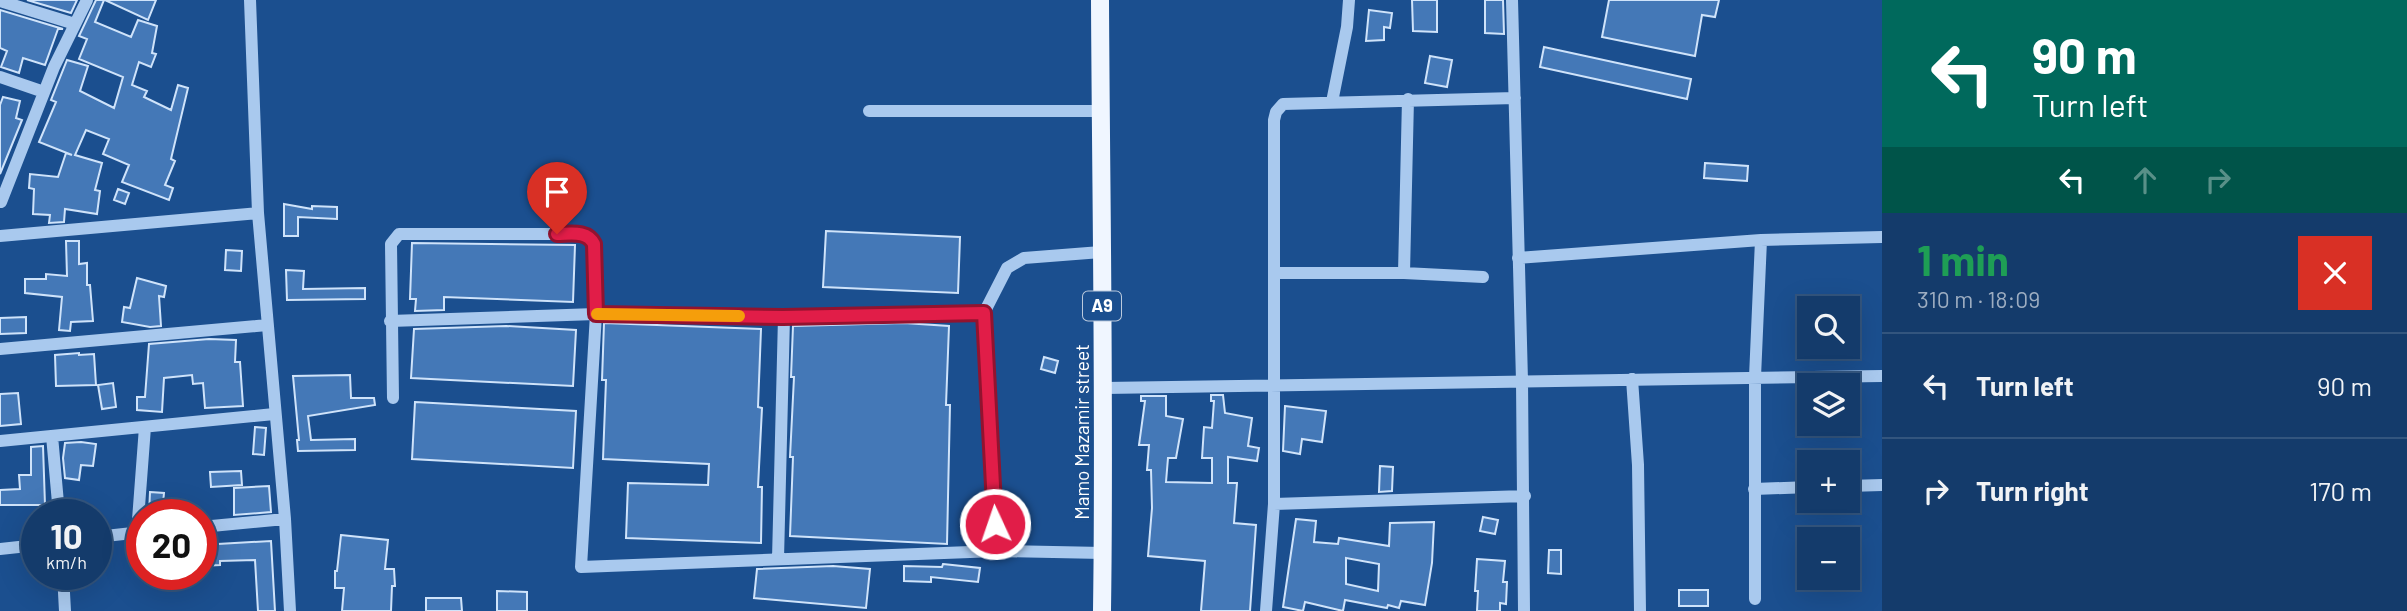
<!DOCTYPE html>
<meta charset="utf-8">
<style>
body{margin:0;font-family:Barlow,sans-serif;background:#1d4271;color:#f1f3f6;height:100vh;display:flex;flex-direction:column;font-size:26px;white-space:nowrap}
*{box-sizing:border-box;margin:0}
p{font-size:23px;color:#9dadc1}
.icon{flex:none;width:38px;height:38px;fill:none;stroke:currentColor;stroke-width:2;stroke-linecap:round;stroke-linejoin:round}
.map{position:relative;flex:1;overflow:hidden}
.details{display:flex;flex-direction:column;background:#143b6b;width:525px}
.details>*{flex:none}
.hud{background:#00695c;color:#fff;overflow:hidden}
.tools{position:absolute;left:1797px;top:296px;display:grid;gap:14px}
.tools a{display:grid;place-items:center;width:63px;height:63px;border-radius:0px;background:#143b6b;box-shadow:0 7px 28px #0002,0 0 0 2px #33557e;font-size:35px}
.speed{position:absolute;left:21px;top:499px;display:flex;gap:14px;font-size:35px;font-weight:700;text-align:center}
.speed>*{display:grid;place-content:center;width:91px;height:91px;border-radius:50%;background:#143b6b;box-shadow:0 7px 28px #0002,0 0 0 2px #33557e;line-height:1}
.speed small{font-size:18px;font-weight:400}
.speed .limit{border:10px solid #d22;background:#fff;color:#111}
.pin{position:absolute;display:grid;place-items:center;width:60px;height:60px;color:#fff;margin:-72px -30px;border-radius:50% 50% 50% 0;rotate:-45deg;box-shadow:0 0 7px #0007}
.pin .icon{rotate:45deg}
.me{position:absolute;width:77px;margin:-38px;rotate:357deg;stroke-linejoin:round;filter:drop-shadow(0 0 5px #0008)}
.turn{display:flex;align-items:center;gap:24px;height:147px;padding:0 35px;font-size:32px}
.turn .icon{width:91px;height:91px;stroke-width:2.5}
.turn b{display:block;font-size:49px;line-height:60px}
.lanes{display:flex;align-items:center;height:66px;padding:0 35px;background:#0003;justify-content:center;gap:35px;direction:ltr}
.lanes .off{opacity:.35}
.round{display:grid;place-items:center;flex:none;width:74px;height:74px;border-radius:0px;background:#1d4271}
.head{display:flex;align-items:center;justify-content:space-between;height:119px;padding:0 35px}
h1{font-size:42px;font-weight:700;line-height:52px;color:#1e9e55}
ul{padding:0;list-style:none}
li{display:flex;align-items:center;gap:21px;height:105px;padding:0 35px;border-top:2px solid #33557e}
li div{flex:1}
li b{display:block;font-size:26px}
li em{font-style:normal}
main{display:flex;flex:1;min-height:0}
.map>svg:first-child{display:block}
.building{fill:#4478b7;stroke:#cfe3fa;stroke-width:2;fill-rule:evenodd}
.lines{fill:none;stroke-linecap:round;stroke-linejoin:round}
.minor{stroke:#a9c9ee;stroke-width:12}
.major{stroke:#f0f6ff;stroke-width:18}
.route-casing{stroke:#92132f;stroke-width:18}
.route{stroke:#e11d48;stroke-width:12}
.slow{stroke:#f59e0b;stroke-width:12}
.labels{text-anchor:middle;stroke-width:7;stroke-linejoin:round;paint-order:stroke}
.shield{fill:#1b4f8f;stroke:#bbcadd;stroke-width:2}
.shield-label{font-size:18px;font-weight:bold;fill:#fff}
.street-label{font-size:19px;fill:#fff;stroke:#1b4f8f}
</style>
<main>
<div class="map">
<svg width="1882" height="611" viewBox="0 0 1882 611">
<rect width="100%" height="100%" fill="#1b4f8f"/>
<path class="building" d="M27,0H77L71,13Z
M96,0H104L95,22L131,37L138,20L157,26L152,53L156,54L151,67L139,62L132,85L147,91L144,97L171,110L178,85L188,88L171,159L175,161L165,185L173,188L169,200L122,182L129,165L103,154L109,139L86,130L75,155L102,163L95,190L100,191L97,214L65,209L64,222L49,223L50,215L33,214L34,189L29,188L30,174L58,177L66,153L72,155L39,142L56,102L51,100L67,60L88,66L80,91L114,108L123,77L79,59L87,39L79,36Z
M105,0H156L148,20Z
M1412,0H1437V32L1413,31Z
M1485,0H1503L1504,34L1485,33Z
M1609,0H1719L1715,17L1702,15L1695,56L1602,37Z
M0,10L63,29H58L45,65L23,58L19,73L1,67L7,51L0,48Z
M1369,10L1392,13L1390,28L1384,27V40L1366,41Z
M1544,47L1691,79L1687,99L1540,67Z
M1430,56L1452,60L1447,87L1425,83Z
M3,97L20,101L16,118L22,120L0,174V105Z
M1705,163L1748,166L1747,181L1704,178Z
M118,189L129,193L125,204L114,200Z
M284,204L312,209V206L337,207V219L298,217V236H284Z
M826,231L960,237L958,293L823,287Z
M66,241H79V264L87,263V285H90L93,321L71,322L70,331L59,330L62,297L25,293V279H46V274L67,276Z
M412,243L575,245L573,302L444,297V310L415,311L416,299H410Z
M226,250L242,251L241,271L225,270Z
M286,270L304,271L303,289L365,288V299L287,300Z
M137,278L166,286L164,297L159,296L161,326L150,327L122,322L124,307L130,308Z
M26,317V333L0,334V318Z
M604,323L761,329L758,407L762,408L758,487H762L761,543L626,538L628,483L708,485L709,464L603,459L606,380H602Z
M904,323L949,326L946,405H950L947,544L790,536L793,457H790L794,377H791L793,326Z
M506,326L576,330L573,386L411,378L414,329Z
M209,339L236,340L235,362H240L243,406L205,408L203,383L193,384L192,375L164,378L162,412L137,410V397H145L149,344Z
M79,353V355L94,354L96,385L56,386L55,355Z
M1044,357L1058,361L1055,373L1041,369Z
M350,375L351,398H374L375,405L308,416L311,440L355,439V450L298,451L297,440H299L293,376Z
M113,383L116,407L102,409L98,385Z
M18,393L21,424L0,426V394Z
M1211,395H1223L1225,413L1252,418L1248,446L1259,448L1257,461L1228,457V483H1237L1234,523L1256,525L1250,611H1201L1205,561L1148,556L1152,508L1151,470H1147L1149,445H1139L1145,401H1141V396H1166V416L1183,419L1176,458H1168L1166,482L1212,483V458H1202L1204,427L1212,428L1214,401H1211Z
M415,402L576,411L573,468L412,459Z
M1285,406L1326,411L1322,442L1302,439L1300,454L1283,451Z
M255,427L266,428L264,455L253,454Z
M81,442L96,444L93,466L81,465L79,480L65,478L63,458L65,443Z
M43,446L45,505H0V490L20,489L19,475H31V447Z
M1380,466L1393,467L1392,491L1379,492Z
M241,471L242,485L211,487L210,472Z
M269,486L271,512L234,515V488Z
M150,492L164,493L162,514H149Z
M1483,517L1498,520L1495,534L1480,531Z
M1296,519L1316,521L1314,542L1338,544L1339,538L1389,546L1390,523L1434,522L1432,563L1425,605L1401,601L1399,608L1388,605L1387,608L1345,600L1343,611L1305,602L1303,611L1283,607ZM1346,558L1379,564L1378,591L1346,584Z
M341,535L388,540L385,569H394L395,586H392L391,611H342L344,588H335V571H337Z
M271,541L275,611H258L255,560L220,561V565L201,566V545Z
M1549,550H1561V574L1548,573Z
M1477,559L1505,561L1503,582H1507L1506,604L1500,603V611H1477L1478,591H1475Z
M943,564L980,568L978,582L931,577V582L904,581V566L942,567Z
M833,566L870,569L866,608L754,598L757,569Z
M1679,590H1708V606H1679Z
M497,591L527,592V611H497Z
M426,598H461L462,611H426Z"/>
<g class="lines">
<path class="minor" d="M250,0L258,213L285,519L290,611
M1512,0L1522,381L1524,611
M0,1L75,24
M0,77L44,92
M1332,102L1347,27L1349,0
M869,111H1100
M1,202L54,67L87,0
M0,236L258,213
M1518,258L1761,240L1882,237
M1274,273H1404L1483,277
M1404,273L1408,99
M390,321L596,314L784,317L984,313
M0,349L267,325
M1632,379L1638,465L1640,611
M1104,388L1882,376
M393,398L391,244L399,234H583L591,238L594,244L596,314L581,567L996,551L1103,553
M52,436L59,514
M0,441L274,414
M1848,486L1882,485
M1754,489L1810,487
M1274,504L1525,496
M201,527L285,519
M137,533L145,427
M96,537L142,532
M0,549L37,545
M996,551L984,313L1007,268L1024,258L1101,252
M778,559L784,317
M63,574L65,611
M1755,599V377L1761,240
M1266,611L1274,504V120L1276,112L1283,104L1515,98"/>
<path class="major" d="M1100,0C1101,204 1105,407 1102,611"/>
</g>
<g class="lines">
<g class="route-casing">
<path id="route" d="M557,234C570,234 587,230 594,244L596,314L783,317L984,313L995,524"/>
</g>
<use href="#route" class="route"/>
<path class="slow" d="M597,314L739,316"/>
</g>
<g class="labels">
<rect class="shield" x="1083" y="291.5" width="38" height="29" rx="5"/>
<g class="shield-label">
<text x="1102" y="312">A9</text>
</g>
<g class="street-label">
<text transform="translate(1082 432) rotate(-90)" y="7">Mamo Mazamir street</text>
</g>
</g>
</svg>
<div class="tools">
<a><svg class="icon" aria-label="search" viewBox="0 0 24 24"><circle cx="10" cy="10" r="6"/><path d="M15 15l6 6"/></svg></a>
<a><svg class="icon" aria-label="layers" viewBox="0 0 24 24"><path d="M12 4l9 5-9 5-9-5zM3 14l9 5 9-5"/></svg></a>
<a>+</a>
<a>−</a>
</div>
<div class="speed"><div>10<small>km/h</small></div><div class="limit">20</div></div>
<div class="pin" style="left:557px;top:234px;background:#d93025"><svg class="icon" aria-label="arrive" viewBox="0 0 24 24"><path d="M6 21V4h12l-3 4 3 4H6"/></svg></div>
<svg class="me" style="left:995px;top:524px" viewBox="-20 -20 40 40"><circle r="17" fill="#e11d48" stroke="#fff" stroke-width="3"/><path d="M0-11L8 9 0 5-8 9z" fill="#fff"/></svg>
</div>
<section class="details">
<div class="hud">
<div class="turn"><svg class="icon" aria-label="left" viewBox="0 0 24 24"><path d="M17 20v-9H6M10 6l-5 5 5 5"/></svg><div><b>90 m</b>Turn left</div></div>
<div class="lanes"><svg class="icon" aria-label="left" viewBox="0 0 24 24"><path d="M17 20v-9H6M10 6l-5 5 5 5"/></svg><svg class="icon off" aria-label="ahead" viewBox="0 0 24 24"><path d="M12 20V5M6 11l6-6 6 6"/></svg><svg class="icon off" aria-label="right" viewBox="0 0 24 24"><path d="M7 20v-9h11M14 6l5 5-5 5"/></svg></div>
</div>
<div class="head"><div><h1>1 min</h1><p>310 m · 18:09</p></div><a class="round" style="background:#d93025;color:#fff"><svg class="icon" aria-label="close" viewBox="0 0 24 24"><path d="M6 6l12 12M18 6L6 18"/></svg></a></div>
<ul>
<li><svg class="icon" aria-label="left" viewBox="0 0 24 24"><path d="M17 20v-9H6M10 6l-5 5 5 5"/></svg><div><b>Turn left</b></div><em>90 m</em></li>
<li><svg class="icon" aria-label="right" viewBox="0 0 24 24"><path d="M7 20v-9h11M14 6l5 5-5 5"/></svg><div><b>Turn right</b></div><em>170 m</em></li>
</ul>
</section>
</main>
